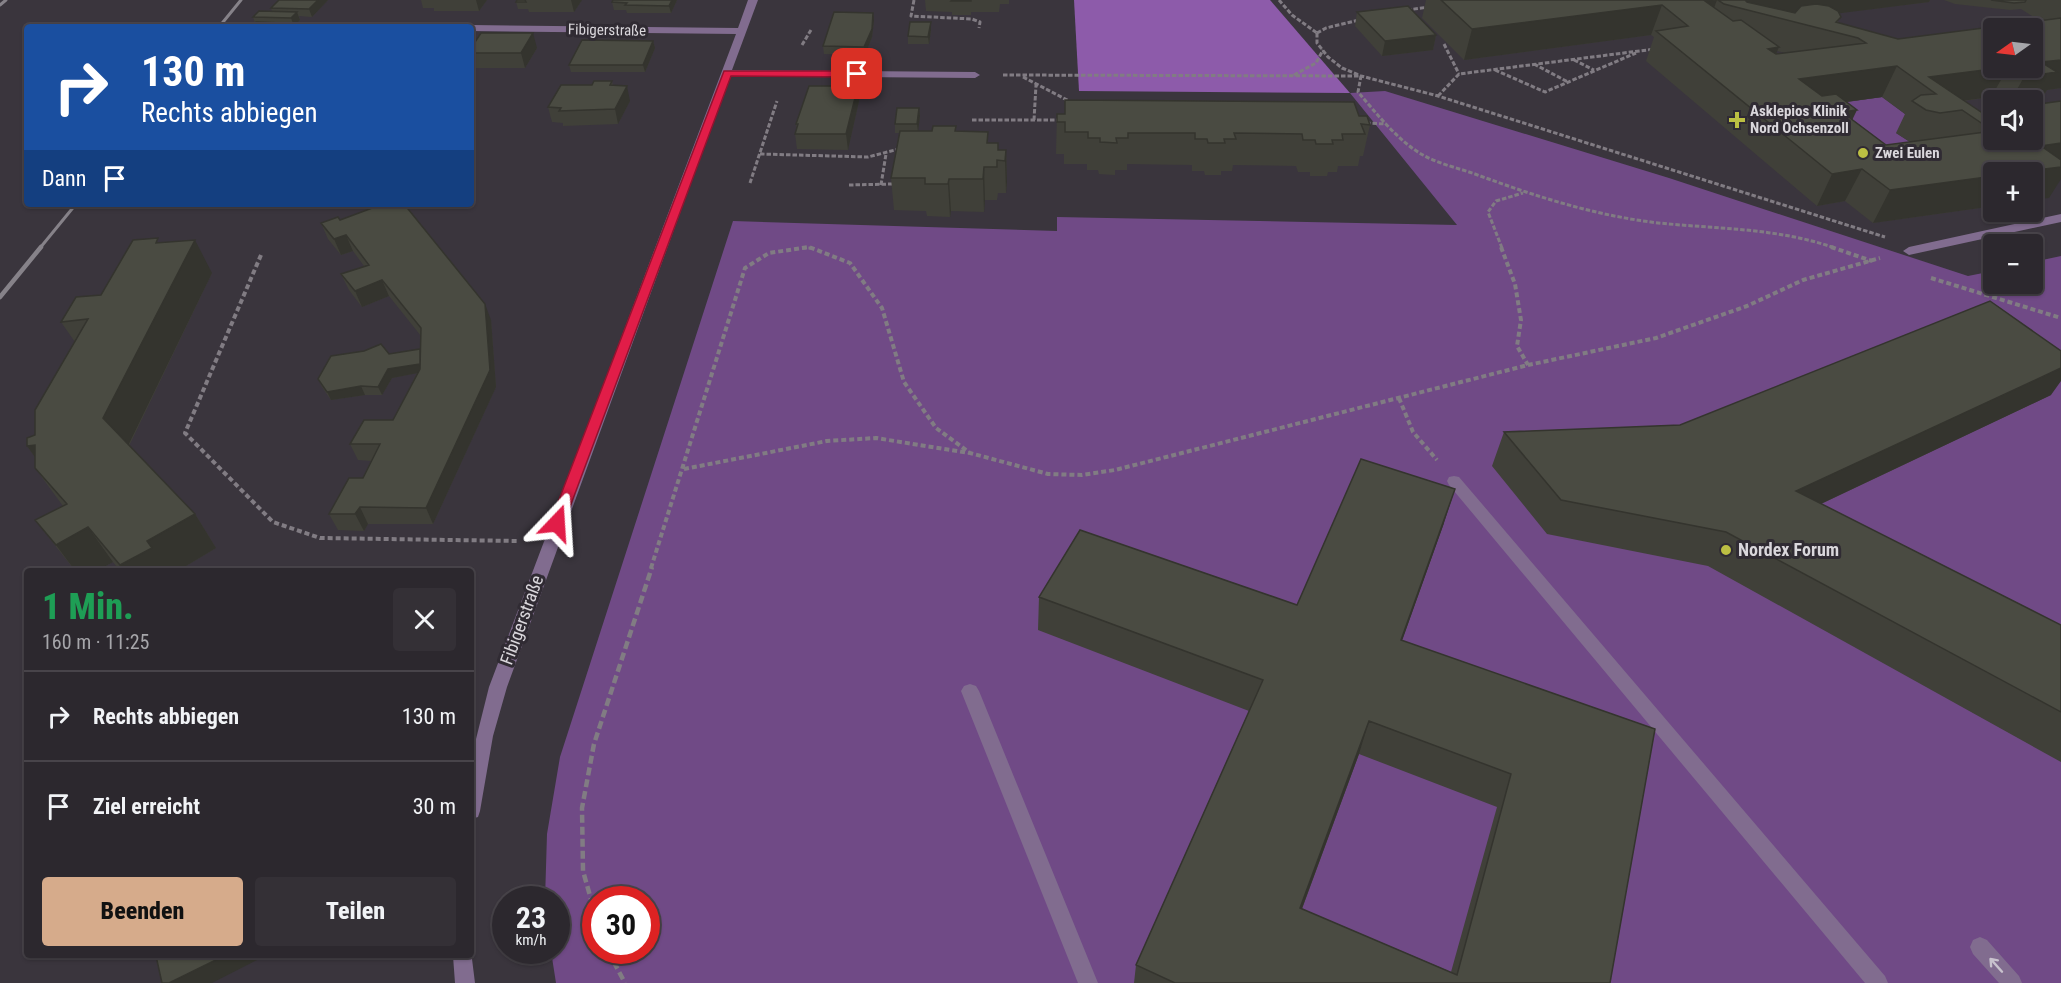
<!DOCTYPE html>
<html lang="de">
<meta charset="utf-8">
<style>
body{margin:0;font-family:"Roboto Condensed",sans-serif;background:#343036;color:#f1f3f6;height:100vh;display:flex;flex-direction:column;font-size:22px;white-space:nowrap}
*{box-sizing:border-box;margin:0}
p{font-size:20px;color:#a6a6aa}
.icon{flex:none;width:33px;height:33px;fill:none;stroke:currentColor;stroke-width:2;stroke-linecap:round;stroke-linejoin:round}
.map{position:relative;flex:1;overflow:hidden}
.panel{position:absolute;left:24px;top:568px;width:450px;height:390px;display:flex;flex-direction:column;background:#2c282e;border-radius:6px;box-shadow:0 2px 4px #0004,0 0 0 2px #48444a}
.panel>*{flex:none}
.top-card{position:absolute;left:24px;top:24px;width:450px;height:183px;border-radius:6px;box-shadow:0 2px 4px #0004,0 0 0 2px #48444a;background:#1a4fa0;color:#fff;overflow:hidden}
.needle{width:39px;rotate:256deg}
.buttons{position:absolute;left:1983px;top:18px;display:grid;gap:12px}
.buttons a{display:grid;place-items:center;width:60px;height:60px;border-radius:6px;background:#2c282e;box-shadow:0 2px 4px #0004,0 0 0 2px #48444a;font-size:30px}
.speed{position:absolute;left:492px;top:886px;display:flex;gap:12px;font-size:30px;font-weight:700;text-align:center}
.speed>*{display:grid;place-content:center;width:78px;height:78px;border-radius:50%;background:#2c282e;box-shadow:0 2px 4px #0004,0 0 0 2px #48444a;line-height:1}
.speed small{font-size:15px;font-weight:400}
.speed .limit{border:9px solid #d22;background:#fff;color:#111}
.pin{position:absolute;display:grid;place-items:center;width:51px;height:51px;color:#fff;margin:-26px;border-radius:12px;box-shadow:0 3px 9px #0006}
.me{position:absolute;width:66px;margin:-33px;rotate:20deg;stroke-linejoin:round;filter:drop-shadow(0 0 4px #0008)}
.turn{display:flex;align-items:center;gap:21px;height:126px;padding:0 18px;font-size:27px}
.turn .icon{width:78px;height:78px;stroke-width:2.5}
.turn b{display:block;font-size:42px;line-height:51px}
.then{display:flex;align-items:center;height:57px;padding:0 18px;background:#0003;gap:12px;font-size:22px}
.round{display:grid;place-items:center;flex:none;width:63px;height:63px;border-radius:6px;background:#343036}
.headline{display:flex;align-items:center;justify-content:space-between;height:102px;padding:0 18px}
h1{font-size:36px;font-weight:800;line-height:45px;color:#1e9e55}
.cta{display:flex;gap:12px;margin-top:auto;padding:12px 18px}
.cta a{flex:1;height:69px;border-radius:6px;background:#d6ab8b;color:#111;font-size:24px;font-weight:800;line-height:69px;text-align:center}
.cta a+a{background:#343036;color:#f1f3f6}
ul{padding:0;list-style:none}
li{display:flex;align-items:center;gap:18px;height:90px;padding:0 18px;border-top:2px solid #48444a}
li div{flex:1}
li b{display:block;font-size:22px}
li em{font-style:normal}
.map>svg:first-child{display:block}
.green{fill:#704a86;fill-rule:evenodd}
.forest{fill:#8d5baa}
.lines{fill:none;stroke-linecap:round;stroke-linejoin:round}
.path-far2{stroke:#817c83;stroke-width:3;stroke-dasharray:4.5 2;stroke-linecap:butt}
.path-far1{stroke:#817c83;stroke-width:4;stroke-dasharray:5 3;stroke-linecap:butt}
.path{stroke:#817c83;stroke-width:4.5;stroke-dasharray:8 4;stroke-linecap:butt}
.minor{fill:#816c8f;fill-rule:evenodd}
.rail-far1{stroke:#868289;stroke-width:3}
.rail{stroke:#868289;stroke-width:4.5}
.wall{fill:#404039;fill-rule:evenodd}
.shaded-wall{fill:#34342e}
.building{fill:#4a4b42;stroke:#34342e;stroke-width:1.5;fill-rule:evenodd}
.oneway{stroke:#c8c2cd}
.route{fill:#e11d48;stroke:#92132f;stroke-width:1.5}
.poi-dot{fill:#bcbf43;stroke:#302b33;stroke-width:2}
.labels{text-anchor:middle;stroke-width:6;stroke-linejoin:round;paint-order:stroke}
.far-street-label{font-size:15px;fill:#dad7dc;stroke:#302b33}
.far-poi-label{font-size:15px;font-weight:bold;fill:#dad7dc;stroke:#302b33;text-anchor:start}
.poi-label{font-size:18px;font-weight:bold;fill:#dad7dc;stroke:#302b33;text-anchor:start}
.street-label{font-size:18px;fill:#dad7dc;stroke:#302b33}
</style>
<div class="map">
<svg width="2061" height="983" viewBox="0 0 2061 983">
<rect width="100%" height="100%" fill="#3a353d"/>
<path class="green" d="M1385,91L1669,178L1968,276L1993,271L1994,284H2032L2033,262L2061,256V983H556L551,951H556V900H545L547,834L560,757L733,221L1057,231V217L1457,225L1350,93ZM596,900H646V951H596Z
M1882,97L1920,125L1896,133L1910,142L1870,177L1786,110Z"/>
<path class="forest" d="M1074,0H1270L1350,93L1079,91Z"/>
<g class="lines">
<path class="path-far2" d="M914,0L911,16L972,19L980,22L979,28
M1279,0L1292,15L1317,33
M1407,10L1429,7
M1317,33V43L1328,57L1342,68L1361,76L1438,96L1885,237
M1317,33L1326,28L1359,20
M1444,44L1459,74
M802,45L811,30
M1574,60L1594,70
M1534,64L1568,82
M1495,70L1545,92L1636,53
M1003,75L1361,76L1358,92C1376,113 1399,142 1423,155C1439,164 1458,168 1475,174C1537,197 1602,218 1669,224C1725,229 1781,229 1835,248
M1294,75L1316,63L1323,50
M1023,77L1069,101
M1438,96L1459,74L1655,49
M972,120H1059
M1034,120L1036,85
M1366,123L1386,124
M760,154L868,157L899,149
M750,183L777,101
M849,185L893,184
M881,185L886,154
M802,248H812
M1502,248L1488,212L1496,201L1523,193"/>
<path class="path-far1" d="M1501,247L1515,284L1521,320L1517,346L1528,365
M1831,247L1872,261
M261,255L185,433L273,522L320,538L518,541
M1931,278L2061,318
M1399,398L1413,432L1437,460
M684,469L827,441L876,438L969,453
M651,568L745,268L769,253L809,247L850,263L882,308L904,382L936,428L970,453L1048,474L1082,475L1115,470L1528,365L1656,338L1747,306L1803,280L1880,258"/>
<path class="path" d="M596,917L583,871L582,808L594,744L652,567
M608,951L625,983"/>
<path class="minor" d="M748,0H758L732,70L975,72L980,75L975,78L730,76L507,687L493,736L480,811L478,817L471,819V759L489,687L736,34L471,31V27H467L471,25L738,28Z
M2061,214V222L1909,255L1903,251L1909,247Z
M1454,476L1459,477L1885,976L1888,983H1865L1449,485L1447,481L1449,477Z
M970,684L976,686L979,691L1098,983H1078L961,691L964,686Z
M1980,937L1987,940L2019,976L2022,983H1999L1973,954L1970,947L1973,940Z
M471,951L475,983H455L453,956H471Z"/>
<path class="rail-far1" d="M0,5L6,0
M219,27L241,0
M40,248L76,204"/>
<path class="rail" d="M0,297L41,247"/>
</g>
<path class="wall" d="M279,0H328L312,17L299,16L300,20L294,26H282V27L255,23L253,17L272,12L271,8Z
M421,0H487L479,11H434V8H423Z
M517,0H582L574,12H529L528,9H518L516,2Z
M677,0L671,13H627L626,10H614L612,2Z
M925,0H1009V4H1000L999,12H971V15H952V12L926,11Z
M1426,0H1930L1929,2L1839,13L1838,23L1898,39L2040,21L2021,9L2010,10L1955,4L1944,0H2061V88L2047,90L2039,103L2032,100H1996L1991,97L1964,101L1984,114L2049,198L1994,172V206L1873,223L1845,201L1817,206L1646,61L1654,37L1651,35L1464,60L1422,18ZM2032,28V68H1994ZM1777,51L1786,53L1776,54ZM1882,97L1905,114L1896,133L1910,142L1886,145L1853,120L1847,102Z
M1357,12L1436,35L1433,50L1382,56L1355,26Z
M874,20L872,37L865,55L824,54L823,46Z
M931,30L929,44H908V36Z
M653,41L655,48L645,72H571L569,65Z
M471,48H537L525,68H473L471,63Z
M612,81L613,86L630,101L618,124L563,126V123L552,122L548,107L592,85Z
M858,86L859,101L848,150L797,149L795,134L797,129L796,124Z
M919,108L920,116L918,131H932L956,126V131L988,132V143L998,150H1006L1007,182L1006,193H998L997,200H985L984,212L951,211L950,217L927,216L926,211L894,210L891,178L900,133H895V124Z
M1057,114L1359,116L1370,125L1363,156H1360L1358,166H1338L1337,172H1328L1327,176H1310V172H1298L1296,166L1233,165L1232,171H1221V175H1205L1204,171H1192V165L1127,164V170H1115V175L1099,174L1098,170H1087V164H1064V154H1056Z
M340,220L491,320L496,387L433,524H368L364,531L338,530L329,514L363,478L372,461L358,460L350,444L393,420L417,373L392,378L382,395H365L331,400L322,387L318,379L389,354L420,349L421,336L389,296L362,307L349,290L341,274L364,266L353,251L341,255L328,239L321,223Z
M161,243L212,273L129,446L195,514L216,548L176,572H121L113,562L95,572H76L35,520L63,506L35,468V457L27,446L35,435L75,342L61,322L101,295Z
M2051,395L1821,504L2061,625V762L1708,566L1547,534L1492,466L1504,432L1680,425Z
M1444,523L1402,641L1655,729L1610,983H1134L1136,965L1249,711L1038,630L1039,597L1297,605ZM1359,754L1497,807L1451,972L1302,909Z"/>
<path class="shaded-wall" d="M318,0H328L312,17L309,9Z
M476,0H487L479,11Z
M571,0H582L574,12Z
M672,0H677L671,13L669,6Z
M1717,0L1706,29L1705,1Z
M1740,0H1930L1929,2L1786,20Z
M1662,5L1651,35L1464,60L1472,29Z
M297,12L300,20L294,26L291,18Z
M873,13L874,20L872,37L865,55L864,47Z
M931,22V30L929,44L928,37Z
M533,33L537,48L525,68L521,53Z
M1436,35L1433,50L1382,56L1385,41Z
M653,41L655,48L645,72L643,65Z
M1779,47L1766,78L1768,49Z
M2061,60V88L2047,90L2039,103L2032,104V100H2011L2024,77L2041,62Z
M1897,66L1882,97L1786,110L1799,79Z
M2000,68H2008L1991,97L1930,105L1936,94L1929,77Z
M627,86L630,101L618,124L615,109Z
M858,86L859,101L848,150L846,134Z
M919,108L920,116L918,132L917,124Z
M1857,110L1842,141V112Z
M2061,143V179L2049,198L2032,200V172H2020L2041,146Z
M1006,150L1007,182L1006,193L1005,161Z
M984,167L985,200L984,212L983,179Z
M1862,169L1845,201L1817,206L1832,174Z
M1994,176V206L1873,223L1890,190Z
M949,179L951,211L950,217L948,184Z
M346,235L353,251L341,255L334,239Z
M195,240L212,273L125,452L103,418Z
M382,280L389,296L362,307L355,291Z
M485,304L491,320L496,387L433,524L426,508Z
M424,363L428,371L392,378L382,395L378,387L388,369Z
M2061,368V381L2051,395L1776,525L1796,491Z
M361,386L365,395L331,400L327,392Z
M35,445L52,481L27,446Z
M1455,489L1444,523L1390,674L1401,640Z
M360,507L368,524L364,531L355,514Z
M195,514L216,548L176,572H125L120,565L147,541Z
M88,527L113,562L95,572H76L56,545Z
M1369,721L1359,754L1291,938L1300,908Z
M224,956H260L261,958L212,983H169Z"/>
<path class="building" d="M279,0H318L309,9L271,8Z
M517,0H525L526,2H516Z
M613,0H672L669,6L625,5L627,3L612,2Z
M952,0H971V1H951Z
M1441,0H1713L1705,1L1733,21L1741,20L1779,47L1768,49L1776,54L1866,43L1858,38L1724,4L1718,0H1745L1747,2L1795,13L1801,6L1816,4L1829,6L1838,11L1841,17L1836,22L1898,39L2061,18V60L2041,62L2057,72L2024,77L2010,68H2032V28H1994V68H2000L1929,77L1984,114L1994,113V140H2032V105L2061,101V143L2041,146L2061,160V167L2020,172H1994V176L1890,190L1862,169L1832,174L1656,31L1688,26L1662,5L1472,29ZM1897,66L1936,94L1921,95L1912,101L1926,110L1940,113L1962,110L1993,131L1886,145L1842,112L1857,110L1836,94L1822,96L1799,79Z
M1991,0H2026L2025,2L2014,3Z
M1408,6L1436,35L1385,41L1357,12Z
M259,11L297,12L291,18L253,17Z
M834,12L873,13L872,29L864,47L823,46Z
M256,22L281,23L277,27H252Z
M910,22H931L928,37L908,36Z
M481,33H533L521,53H471V48Z
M582,40L653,41L643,65H569Z
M594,81H612L610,85L627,86L615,109L559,111L561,108L548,107L561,85H592Z
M809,86H858L846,134H795L798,124H796Z
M1065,100L1354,102L1359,116H1367L1370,125L1361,124L1365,134H1342L1343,140H1332L1333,144H1316L1315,140H1303L1302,134L1234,133L1236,139H1224L1225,143H1208L1207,139H1195V133H1128V138H1116L1117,143L1100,142V138H1088V132H1065V122H1057V114H1065Z
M897,108H919L917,124H895Z
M933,126H956L955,131L988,132L987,143H998V150H1006L1005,161L997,160V167H984L983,179H949L948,184H925V178H891L900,131H932Z
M383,204H404L485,304L490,370L426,508L360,507L355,514H329L349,478H363L380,444H350L364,420H393L420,369L421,328L382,280L355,291L341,274L369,265L346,235L334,239L321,223L338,217L340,220Z
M158,238L156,243L195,240L103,418L195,514L147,541L152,548L120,565L88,527L56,545L35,520L67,504L35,468V445L27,446V438L35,435V410L88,319L61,322L76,297L101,295L133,240Z
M1990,301L2061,351V368L1796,491L2061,625V712L1726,532L1561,500L1504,432L1680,425Z
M381,344L389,354L420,349V364L388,369L378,387L361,386L327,392L318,379L331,356L364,351Z
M1361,459L1455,489L1401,640L1655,729L1610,983H1175L1136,965L1263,680L1039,597L1080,530L1297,605ZM1369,721L1511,774L1457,975L1300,908Z
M156,956H224L169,983H162Z"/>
<defs><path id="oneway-shaft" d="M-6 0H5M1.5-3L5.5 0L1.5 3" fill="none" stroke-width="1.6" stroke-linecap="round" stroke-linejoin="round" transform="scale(1.5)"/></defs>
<use class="oneway" href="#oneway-shaft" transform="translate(1996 965) rotate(-132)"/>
<path class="route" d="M724,71H857L862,74L857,77L731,76L564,523L562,527H552L550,523Z"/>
<g class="poi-dot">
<path d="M1734 111h6v6h6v6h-6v6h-6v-6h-6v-6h6z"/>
<circle cx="1863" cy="153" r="6"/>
<circle cx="1726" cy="550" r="6"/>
</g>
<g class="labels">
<g class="far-street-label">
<text transform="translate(607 30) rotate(1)" y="5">Fibigerstraße</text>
</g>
<g class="far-poi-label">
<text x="1750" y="116">Asklepios Klinik<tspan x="1750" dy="17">Nord Ochsenzoll</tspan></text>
<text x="1875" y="158">Zwei Eulen</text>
</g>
<g class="poi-label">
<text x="1738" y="556">Nordex Forum</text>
</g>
<g class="street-label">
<text transform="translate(522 620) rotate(-70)" y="6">Fibigerstraße</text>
</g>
</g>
</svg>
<div class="buttons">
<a><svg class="needle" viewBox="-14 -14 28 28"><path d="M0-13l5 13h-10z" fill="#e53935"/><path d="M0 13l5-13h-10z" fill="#a6a6aa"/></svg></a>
<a><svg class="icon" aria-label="sound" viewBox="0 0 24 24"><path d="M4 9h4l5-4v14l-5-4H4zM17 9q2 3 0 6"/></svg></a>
<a>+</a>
<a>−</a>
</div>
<div class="speed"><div>23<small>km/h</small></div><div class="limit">30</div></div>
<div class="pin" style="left:857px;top:74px;background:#d93025"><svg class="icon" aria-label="arrive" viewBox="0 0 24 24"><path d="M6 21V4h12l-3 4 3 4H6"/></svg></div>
<svg class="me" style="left:557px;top:523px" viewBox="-20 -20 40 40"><path d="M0-17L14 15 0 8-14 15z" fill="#e11d48" stroke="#fff" stroke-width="4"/></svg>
<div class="top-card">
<div class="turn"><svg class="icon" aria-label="right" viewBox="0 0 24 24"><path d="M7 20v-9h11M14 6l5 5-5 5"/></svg><div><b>130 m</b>Rechts abbiegen</div></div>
<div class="then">Dann<svg class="icon" aria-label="arrive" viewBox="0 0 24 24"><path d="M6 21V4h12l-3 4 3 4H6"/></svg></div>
</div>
<section class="panel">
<div class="headline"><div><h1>1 Min.</h1><p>160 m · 11:25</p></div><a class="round"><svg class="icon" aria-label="close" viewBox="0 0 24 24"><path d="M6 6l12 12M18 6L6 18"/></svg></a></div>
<ul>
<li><svg class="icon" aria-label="right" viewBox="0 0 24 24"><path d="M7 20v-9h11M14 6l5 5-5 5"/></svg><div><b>Rechts abbiegen</b></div><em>130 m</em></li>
<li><svg class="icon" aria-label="arrive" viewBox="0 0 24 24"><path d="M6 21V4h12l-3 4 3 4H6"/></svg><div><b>Ziel erreicht</b></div><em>30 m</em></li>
</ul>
<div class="cta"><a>Beenden</a><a>Teilen</a></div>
</section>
</div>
